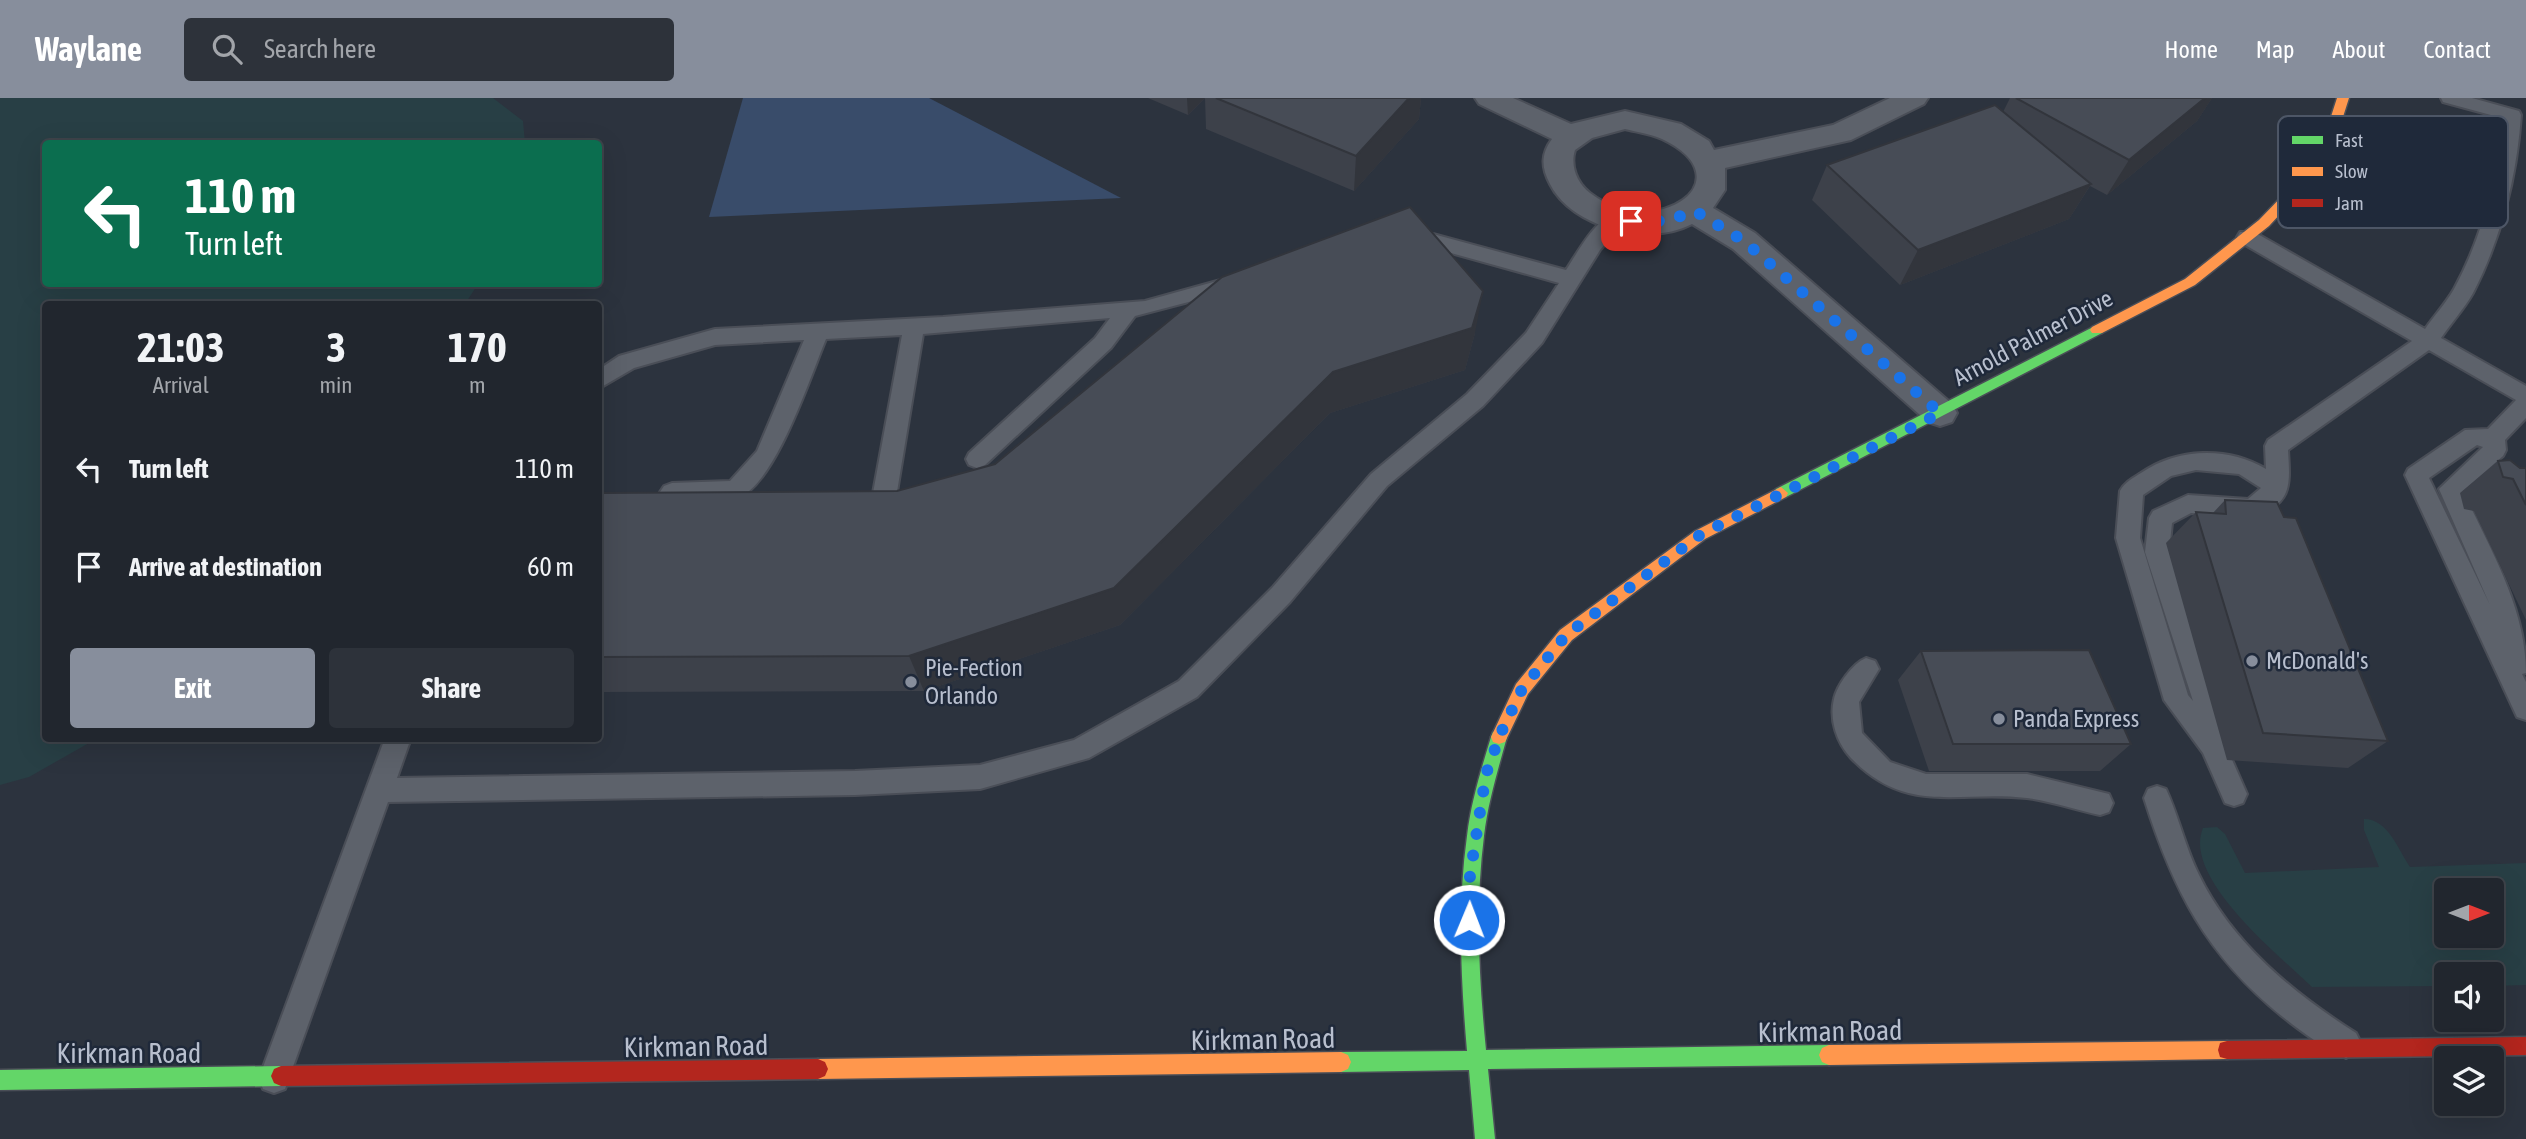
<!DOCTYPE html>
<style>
body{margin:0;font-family:"Asap Condensed",sans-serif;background:#2d323a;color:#f1f3f6;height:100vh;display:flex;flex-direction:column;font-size:26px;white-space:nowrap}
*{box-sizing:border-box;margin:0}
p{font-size:23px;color:#a2a5aa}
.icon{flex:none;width:38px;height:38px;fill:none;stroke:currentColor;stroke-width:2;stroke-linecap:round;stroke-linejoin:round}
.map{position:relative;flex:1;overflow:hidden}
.drawer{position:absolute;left:42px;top:203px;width:560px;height:441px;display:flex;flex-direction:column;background:#21262e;border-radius:7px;box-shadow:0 7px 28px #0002,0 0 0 2px #3e434a}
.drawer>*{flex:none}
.top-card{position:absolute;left:42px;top:42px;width:560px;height:147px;border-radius:7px;box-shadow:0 7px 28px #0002,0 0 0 2px #3e434a;background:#0b6e4f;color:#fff;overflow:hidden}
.needle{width:46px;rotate:90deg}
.buttons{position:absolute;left:2434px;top:780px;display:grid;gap:14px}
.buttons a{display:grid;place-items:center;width:70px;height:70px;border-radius:7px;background:#21262e;box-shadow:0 7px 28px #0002,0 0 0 2px #3e434a;font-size:35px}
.pin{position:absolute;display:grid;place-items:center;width:60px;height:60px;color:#fff;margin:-30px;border-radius:14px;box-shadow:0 4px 10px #0006}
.me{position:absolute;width:77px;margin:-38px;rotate:1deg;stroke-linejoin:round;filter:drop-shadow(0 0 5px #0008)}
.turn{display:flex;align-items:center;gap:24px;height:147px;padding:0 28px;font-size:32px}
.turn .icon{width:91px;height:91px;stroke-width:2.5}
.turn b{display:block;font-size:49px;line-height:60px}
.eta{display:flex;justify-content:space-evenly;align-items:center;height:119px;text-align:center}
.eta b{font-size:42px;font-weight:700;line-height:49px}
.primary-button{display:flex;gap:14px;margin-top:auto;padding:14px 28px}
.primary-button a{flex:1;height:80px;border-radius:7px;background:#878e9c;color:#fff;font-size:28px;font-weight:700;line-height:80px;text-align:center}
.primary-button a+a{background:#2d323a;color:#f1f3f6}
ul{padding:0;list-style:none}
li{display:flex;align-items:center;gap:21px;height:98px;padding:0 28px}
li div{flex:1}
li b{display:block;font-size:26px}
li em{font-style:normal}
header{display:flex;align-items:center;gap:42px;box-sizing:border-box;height:98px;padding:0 35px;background:#878e9c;color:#fff}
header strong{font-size:33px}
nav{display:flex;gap:38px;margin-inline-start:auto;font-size:24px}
.search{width:490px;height:63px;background:#2d323a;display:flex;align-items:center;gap:18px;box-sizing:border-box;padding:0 24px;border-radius:7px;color:#a2a5aa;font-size:26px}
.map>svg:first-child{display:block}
.green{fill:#283f45;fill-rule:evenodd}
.water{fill:#394c6a}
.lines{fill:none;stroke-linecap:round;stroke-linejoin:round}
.lane-casing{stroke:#4a4e57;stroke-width:4}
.street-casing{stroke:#4a4e57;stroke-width:4}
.fast-casing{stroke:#4a4e57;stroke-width:3}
.slow-casing{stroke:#4a4e57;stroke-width:3}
.jam-casing{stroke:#4a4e57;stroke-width:3}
.lane{fill:#5d626b;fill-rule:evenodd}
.street{fill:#5d626b;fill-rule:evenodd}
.fast{fill:#63d668;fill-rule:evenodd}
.slow{fill:#ff974d;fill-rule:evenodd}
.jam{fill:#b3261e;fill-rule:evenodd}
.wall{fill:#3d414a}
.shaded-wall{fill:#32353c}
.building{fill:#474c56;stroke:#32353c;stroke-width:2}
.route{stroke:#1a73e8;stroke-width:12;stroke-dasharray:0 21.6}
.poi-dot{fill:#878e9c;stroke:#1f293a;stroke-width:2.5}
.labels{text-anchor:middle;stroke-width:5;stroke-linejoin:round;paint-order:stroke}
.street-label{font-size:24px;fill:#b8bfce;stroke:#1f293a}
.poi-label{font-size:24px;fill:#b8bfce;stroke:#1f293a;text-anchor:start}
.near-street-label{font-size:28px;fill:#b8bfce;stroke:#1f293a}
.key{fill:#1f293a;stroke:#4d5666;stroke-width:2}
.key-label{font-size:19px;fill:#b8bfce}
</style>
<header>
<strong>Waylane</strong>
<div class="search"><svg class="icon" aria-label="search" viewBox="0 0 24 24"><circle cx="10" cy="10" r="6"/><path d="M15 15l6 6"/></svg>Search here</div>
<nav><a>Home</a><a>Map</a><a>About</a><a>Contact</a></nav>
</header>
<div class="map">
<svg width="2526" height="1041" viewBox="0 0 2526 1041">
<rect width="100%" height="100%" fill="#2c333e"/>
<path class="green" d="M0,0H493L523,23L525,45L46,46V186H478L465,206H46V640L96,641L29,679L0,687Z
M2364,721C2388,721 2398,751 2410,769L2526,765V887L2492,888V877H2446V888L2312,889C2279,857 2182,780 2203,730L2217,729L2225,736L2245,775L2379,769L2364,732ZM2446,793H2492V838H2446Z"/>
<path class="water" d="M743,0H929L1121,100L709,119Z"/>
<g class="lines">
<g class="lane-casing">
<path id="lane" d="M2441,0H2472L2519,13L2521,17C2517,78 2501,141 2473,195C2464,211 2451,225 2441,240L2526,288V320L2505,342L2506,352L2503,358L2463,393C2490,451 2526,510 2526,575L2522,576L2526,584V622L2517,619L2405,377L2408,371L2465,332L2488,331L2516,302L2429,252L2288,352C2290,387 2293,406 2252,419L2191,415L2172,425L2169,454L2224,619L2226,648L2247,696L2243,705L2234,708L2225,705L2203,655L2164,602L2116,440L2120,393C2125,384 2133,380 2141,375C2177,350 2228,348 2266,371L2265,348L2268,342L2412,243L2240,144L2237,139L2240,134H2254L2425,231C2434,218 2446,205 2454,191C2482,140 2498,78 2502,20L2443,4ZM2477,347L2483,349L2439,391L2490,507L2429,380ZM2196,372L2239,376L2261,390L2248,401L2188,397L2153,413L2149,420L2145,454L2193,603L2188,597L2140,440L2143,397L2171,378Z
M1617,114L1627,121L1600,152L1542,245L1483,308L1387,388L1290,504L1197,599L1089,660L980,691L855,697L388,704L285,991L274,995L263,991L259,980L385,640H411L397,680L855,673L980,667L1074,642L1179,583L1272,490L1371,376L1467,296L1526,235L1559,185L1433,150L1401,147L1398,142L1401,137L1433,136L1566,172C1578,154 1595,121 1617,114Z
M1235,178L1242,180L1245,185L1242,190L1135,218L1111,250L985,367L977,370L969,367L966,361L969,355L1095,240L1110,220L923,236L895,406L891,412L883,415L875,412L871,406L902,237L826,241C810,279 775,388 736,401L672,403L664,400L660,394L664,388L672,385L730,383L757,353L804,242L715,247L634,270L598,291V272L619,258L715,231L943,219L1145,203Z
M1866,560L1875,563L1879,571L1859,604L1862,635L1890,664L1926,676H2027L2109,696L2113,705L2109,714L2100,717C2076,712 2051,703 2027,700C1958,692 1907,718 1851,660C1837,645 1829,622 1834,601C1837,587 1853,565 1866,560Z
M2157,688L2166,691C2179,719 2185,749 2199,777C2232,845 2293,895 2356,935L2361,945L2356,955L2346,960C2323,950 2302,934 2283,919C2206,857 2173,792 2144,700L2148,691Z"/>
</g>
<g class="street-casing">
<path id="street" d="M1475,0H1513L1571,26L1625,13L1681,26L1709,43L1714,52L1833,27L1890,0H1928L1924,6L1851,42L1725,70V92L1713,110L1755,135L1952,306L1957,315L1952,324L1940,328L1928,324L1733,151L1692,126C1649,149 1572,130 1550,86C1541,69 1541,56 1552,41L1479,6ZM1625,31C1637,34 1651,36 1662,41C1748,82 1655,145 1590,95C1577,85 1570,68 1575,52L1592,40Z"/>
</g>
<g class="fast-casing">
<path id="fast" d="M2097,227L2102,229L2104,232L2102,235L1786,399H1776L1774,395L1776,391Z
M1499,632L1505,634L1507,639C1498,672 1488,704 1484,738C1475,809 1479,882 1486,952L1829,947L1836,950L1839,957L1836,964L1829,967L1488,971L1495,1041H1475L1469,972L1341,974L1334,971L1331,964L1334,957L1341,954L1467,953C1461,882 1457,809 1467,738C1471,704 1481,672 1491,639L1493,634Z
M281,968L288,971L291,978L288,985L281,988L0,992V972Z"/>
</g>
<g class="slow-casing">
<path id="slow" d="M2337,0H2349L2329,63L2269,128L2195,187L2102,235H2092L2090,232L2092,229L2185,181L2259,122L2317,62Z
M1781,389L1788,395L1786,399L1705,441L1572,542L1528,596L1505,644L1499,646L1493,644L1491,639L1516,586L1560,532L1695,433Z
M2227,943L2234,945L2236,952L2234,959L2227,961L1829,967L1822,964L1819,957L1822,950L1829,947Z
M1341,954L1348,957L1351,964L1348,971L1341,974L818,981L811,978L808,971L811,964L818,961Z"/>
</g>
<g class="jam-casing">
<path id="jam" d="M2526,939V957L2227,961L2220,959L2218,952L2220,945L2227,943Z
M818,961L825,964L828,971L825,978L818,981L281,988L274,985L271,978L274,971L281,968Z"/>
</g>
<use href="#lane" class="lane"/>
<use href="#street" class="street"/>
<use href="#fast" class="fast"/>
<use href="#slow" class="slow"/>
<use href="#jam" class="jam"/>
</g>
<path class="wall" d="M1148,0H1421L1419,21L1354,93L1206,31L1205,0L1188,17Z
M2010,0H2212L2197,23L2107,97L2090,88L2069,121L1900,187L1812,102L1827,67L2003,14Z
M1475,235L1465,272L1330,315L1120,527L924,593L598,594V395L897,393Z
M2498,363L2520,370H2526V522L2474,413L2464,411L2460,395Z
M2225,402L2388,643L2348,670L2227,662L2166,445L2196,414L2213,415Z
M1921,553L2131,646L2100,673H1929L1898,582Z"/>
<path class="shaded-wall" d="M1187,0H1205L1188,17Z
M1409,0H1421L1419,21L1354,93L1356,58Z
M2205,0H2212L2197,23L2107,97L2129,62Z
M2091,86L2069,121L1900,187L1918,152Z
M1483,193L1475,235L1465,272L1330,315L1120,527L924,593L909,558L1333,274Z"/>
<path class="building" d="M1216,0H1409L1356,58Z
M2016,0H2205L2129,62Z
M1995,7L2091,86L1918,152L1827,67Z
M1410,109L1483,193L1472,230L1333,274L1114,490L909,558L598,559V395L897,393L995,366L1222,179Z
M2510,362L2520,370H2526V407L2513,381L2503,379L2498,363Z
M2225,402L2277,404L2284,419L2296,420L2388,643L2263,635L2196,414L2226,416Z
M2089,552L2131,646H1953L1921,553Z"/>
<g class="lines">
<path class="route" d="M1469,822L1470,777L1486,676L1500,637L1522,591L1566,537L1700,437L1940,315L1744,143L1695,113C1674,121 1655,126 1631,123"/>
</g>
<g class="poi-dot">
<circle cx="2252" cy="563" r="7"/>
<circle cx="911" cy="584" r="7"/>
<circle cx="1999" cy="621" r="7"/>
</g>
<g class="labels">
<g class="street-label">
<text transform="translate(2033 240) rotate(-28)" y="8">Arnold Palmer Drive</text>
</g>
<g class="poi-label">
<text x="2266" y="571">McDonald's</text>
<text x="925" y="578">Pie-Fection<tspan x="925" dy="28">Orlando</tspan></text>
<text x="2013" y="629">Panda Express</text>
</g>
<g class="near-street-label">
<text transform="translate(1830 933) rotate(-1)" y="10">Kirkman Road</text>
<text transform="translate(1263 941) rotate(-1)" y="10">Kirkman Road</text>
<text transform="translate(696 948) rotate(-1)" y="10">Kirkman Road</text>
<text x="129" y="965">Kirkman Road</text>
</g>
</g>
<rect x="2278" y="18" width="230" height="112" rx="10" class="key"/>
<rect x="2292" y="38" width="31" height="8" fill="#63d668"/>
<rect x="2292" y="69" width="31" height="9" fill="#ff974d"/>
<rect x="2292" y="101" width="31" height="8" fill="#b3261e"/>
<g class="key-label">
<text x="2335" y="49">Fast</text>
<text x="2335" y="80">Slow</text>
<text x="2335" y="112">Jam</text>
</g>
</svg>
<div class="buttons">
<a><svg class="needle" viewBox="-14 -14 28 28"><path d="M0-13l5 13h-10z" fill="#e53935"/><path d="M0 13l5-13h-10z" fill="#a2a5aa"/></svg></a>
<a><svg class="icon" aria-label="sound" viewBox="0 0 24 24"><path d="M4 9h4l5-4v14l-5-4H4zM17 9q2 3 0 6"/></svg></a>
<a><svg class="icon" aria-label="layers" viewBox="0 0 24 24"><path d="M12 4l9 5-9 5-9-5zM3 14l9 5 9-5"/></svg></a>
</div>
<div class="pin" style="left:1631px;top:123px;background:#d93025"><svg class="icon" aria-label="arrive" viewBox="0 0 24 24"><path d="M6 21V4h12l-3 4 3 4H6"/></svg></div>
<svg class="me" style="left:1469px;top:822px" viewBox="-20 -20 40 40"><circle r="17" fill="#1a73e8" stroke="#fff" stroke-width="3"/><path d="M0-11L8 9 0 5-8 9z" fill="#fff"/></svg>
<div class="top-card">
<div class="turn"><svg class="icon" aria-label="left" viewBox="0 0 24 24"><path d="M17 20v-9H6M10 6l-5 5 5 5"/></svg><div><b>110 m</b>Turn left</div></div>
</div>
<section class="drawer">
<div class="eta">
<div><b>21:03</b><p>Arrival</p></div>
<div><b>3</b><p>min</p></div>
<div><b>170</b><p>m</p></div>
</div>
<ul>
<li><svg class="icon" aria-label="left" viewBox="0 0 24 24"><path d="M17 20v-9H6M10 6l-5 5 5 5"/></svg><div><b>Turn left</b></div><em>110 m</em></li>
<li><svg class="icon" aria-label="arrive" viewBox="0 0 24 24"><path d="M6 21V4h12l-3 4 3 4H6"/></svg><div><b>Arrive at destination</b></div><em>60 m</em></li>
</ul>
<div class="primary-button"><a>Exit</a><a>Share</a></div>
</section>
</div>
